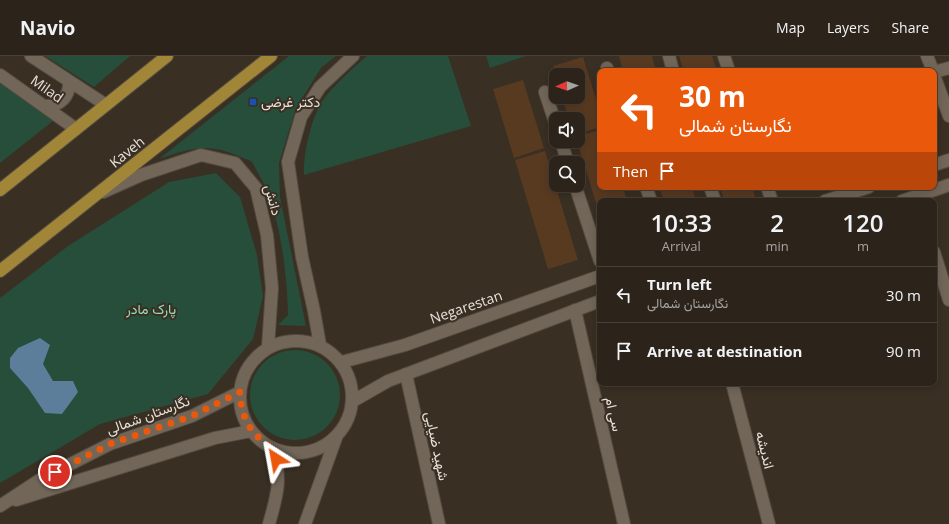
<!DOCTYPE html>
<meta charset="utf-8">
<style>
body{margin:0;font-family:"Open Sans",Vazirmatn,sans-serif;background:#382f27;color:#f1f3f6;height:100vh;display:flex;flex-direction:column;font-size:15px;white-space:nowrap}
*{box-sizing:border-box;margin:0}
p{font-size:13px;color:#a6a4a2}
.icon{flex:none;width:22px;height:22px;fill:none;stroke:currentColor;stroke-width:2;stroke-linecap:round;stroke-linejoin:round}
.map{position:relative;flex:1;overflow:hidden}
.side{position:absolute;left:597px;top:142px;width:340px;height:188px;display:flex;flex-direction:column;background:#2c231a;border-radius:8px;box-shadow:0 2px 10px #0003,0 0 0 1px #484039}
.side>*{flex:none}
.hud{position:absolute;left:597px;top:12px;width:340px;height:122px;border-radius:8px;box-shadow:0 2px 10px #0003,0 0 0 1px #484039;background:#ea580c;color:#fff;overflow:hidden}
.needle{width:26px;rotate:268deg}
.tools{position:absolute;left:549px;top:12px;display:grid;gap:8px}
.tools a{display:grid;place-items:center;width:36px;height:36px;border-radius:8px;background:#2c231a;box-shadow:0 2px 10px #0003,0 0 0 1px #484039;font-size:20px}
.pin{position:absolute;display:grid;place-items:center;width:34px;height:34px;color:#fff;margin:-17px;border:2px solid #fff;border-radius:50%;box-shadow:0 1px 4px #0007}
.me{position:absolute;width:44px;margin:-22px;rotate:326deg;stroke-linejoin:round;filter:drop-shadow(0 0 3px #0008)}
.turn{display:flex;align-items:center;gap:14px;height:84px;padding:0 16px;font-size:18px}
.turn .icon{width:52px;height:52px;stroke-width:2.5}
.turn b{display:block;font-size:28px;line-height:34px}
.then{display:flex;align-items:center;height:38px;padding:0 16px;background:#0003;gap:8px;font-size:15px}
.eta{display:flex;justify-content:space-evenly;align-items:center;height:68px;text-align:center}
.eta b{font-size:24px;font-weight:600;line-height:28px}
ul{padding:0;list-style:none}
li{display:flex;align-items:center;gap:12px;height:56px;padding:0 16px;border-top:1px solid #484039}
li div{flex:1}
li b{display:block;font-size:15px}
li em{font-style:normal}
header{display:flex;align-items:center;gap:24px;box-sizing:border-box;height:56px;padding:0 20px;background:#2c231a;border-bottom:1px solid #484039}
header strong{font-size:19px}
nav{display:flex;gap:22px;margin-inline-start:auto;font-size:14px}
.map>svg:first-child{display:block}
.green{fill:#274d3b}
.water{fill:#5d7e9b}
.building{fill:#583a20}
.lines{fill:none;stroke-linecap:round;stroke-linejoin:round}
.street-casing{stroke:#554c41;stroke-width:14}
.secondary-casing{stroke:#554c41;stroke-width:14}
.primary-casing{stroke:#554c41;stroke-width:14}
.street{stroke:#726658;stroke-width:12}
.secondary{stroke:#726658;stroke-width:12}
.primary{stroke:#a18638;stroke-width:12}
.route{stroke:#ea580c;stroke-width:7;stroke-dasharray:0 12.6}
.transit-dot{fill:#1a4fb4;stroke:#3a2f23;stroke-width:1.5}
.labels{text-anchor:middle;stroke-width:4;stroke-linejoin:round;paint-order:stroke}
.street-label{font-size:14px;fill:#e8e1d9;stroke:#3a2f23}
.poi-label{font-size:14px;fill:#e8e1d9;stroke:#3a2f23;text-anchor:start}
.park-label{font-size:14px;fill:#96deba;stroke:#3a2f23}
</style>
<header>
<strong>Navio</strong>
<nav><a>Map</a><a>Layers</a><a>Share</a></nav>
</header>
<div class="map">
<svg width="949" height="468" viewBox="0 0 949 468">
<rect width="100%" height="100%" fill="#3a2f23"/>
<path class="green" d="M45,0H130L94,31Z
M289,0H336L321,12L296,52L279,107L280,141L306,270L278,269L288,259C287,217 280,153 258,117C256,114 254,109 252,106C248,103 242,102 238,100C209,86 186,93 159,103Z
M367,0H448L471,70L304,119C303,98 311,62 323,44C335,28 351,14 367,0Z
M486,0H526L490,12Z
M0,27L53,65L0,107Z
M216,117L240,141L257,199L263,240L253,283L208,338L100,368L0,427V242L68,190L169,126Z
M250 339a45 45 0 1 1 90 0a45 45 0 1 1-90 0Z"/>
<path class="water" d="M40,282L50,289L43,308L53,325H73L78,336L62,358L45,357L28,332L10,312V302L18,292Z"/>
<path class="building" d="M619,0H652L656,15H623Z
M679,0H712L717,15H684Z
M583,1L600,56V71L578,78V63H569L562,41H578V19H556L553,10Z
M523,24L544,92L514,102L493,33Z
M600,74V131H623L627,145H600V160L577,85L578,80Z
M545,95L578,204L548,213L515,104Z
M659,131H692L696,145H664Z
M720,131H752L755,141L743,145H724Z"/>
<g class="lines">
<g class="street-casing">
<path id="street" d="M669,0L673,15
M724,0L729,15
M927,0L933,15
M607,12L608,15
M934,16L949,12
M934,19L949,60
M545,36L556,69
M561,85L568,107
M575,129L600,205
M646,131L651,145
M710,131L715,145
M767,131L772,145
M934,196L949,244
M575,254L624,468
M406,318L439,468
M732,327L769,468"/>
</g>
<g class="secondary-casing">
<path id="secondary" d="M31,0L106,49
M0,19L76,73
M45,50C61,50 70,40 69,25
M934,109L949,104
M103,136L141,119L201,99L235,107L256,132L267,179L272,232L268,291
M825,145L869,131
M902,145L949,129
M240 341a56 56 0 1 1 112 0a56 56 0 1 1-112 0Z
M320,289L314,255L302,201L288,106L301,61L320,31L353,0
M342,306L405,289L600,220
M353,345L388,325L600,245
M16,444L215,382L251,375
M0,450L41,423L110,388L192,360L240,336
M269,468C278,436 281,426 274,393
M305,468L336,382"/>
</g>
<g class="primary-casing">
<path id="primary" d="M0,134L167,0
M0,215L271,0"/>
</g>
<use href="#street" class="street"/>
<use href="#secondary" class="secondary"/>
<use href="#primary" class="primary"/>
</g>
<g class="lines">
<path class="route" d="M55,416L110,388L192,360L240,336C241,363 251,379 274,393L276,403"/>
</g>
<rect class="transit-dot" x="249" y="42" width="8" height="8" rx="2"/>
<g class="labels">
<g class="street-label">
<text transform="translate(47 33) rotate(35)" y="5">Milad</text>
<text transform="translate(127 96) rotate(-39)" y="5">Kaveh</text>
<text transform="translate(273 144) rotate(74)" y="5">دانش</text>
<text transform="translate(466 251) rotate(-19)" y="5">Negarestan</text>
<text transform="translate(614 358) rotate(77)" y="5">سی ام</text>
<text transform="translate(148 359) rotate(-20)" y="5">نگارستان شمالی</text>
<text transform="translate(437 390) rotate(78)" y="5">شهید ضیایی</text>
<text transform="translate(765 394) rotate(76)" y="5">اندیشه</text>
</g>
<g class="poi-label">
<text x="261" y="51">دکتر غرضی</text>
</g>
<g class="park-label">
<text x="151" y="258">پارک مادر</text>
</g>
</g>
</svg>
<div class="tools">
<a><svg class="needle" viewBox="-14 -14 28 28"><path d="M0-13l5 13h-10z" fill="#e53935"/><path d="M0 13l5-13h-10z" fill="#a6a4a2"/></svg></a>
<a><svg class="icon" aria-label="sound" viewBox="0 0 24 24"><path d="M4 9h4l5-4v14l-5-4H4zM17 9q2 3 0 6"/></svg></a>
<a><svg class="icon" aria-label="search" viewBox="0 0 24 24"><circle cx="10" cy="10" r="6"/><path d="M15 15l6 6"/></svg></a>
</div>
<div class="pin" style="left:55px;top:416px;background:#d93025"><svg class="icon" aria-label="arrive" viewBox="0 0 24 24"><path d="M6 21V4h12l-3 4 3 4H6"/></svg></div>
<svg class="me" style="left:276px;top:403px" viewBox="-20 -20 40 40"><path d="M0-17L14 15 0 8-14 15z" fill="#ea580c" stroke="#fff" stroke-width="4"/></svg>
<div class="hud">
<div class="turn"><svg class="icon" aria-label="left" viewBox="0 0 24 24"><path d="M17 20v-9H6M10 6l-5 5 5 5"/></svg><div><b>30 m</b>نگارستان شمالی</div></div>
<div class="then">Then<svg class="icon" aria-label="arrive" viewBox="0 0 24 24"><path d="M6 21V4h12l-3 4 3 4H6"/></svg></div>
</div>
<section class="side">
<div class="eta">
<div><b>10:33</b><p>Arrival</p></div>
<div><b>2</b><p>min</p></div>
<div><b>120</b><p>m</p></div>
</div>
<ul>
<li><svg class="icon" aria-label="left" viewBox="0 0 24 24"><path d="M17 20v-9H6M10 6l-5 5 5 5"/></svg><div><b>Turn left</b><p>نگارستان شمالی</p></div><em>30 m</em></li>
<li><svg class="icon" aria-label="arrive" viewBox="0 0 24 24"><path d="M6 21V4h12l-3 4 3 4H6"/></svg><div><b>Arrive at destination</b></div><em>90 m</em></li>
</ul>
</section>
</div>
